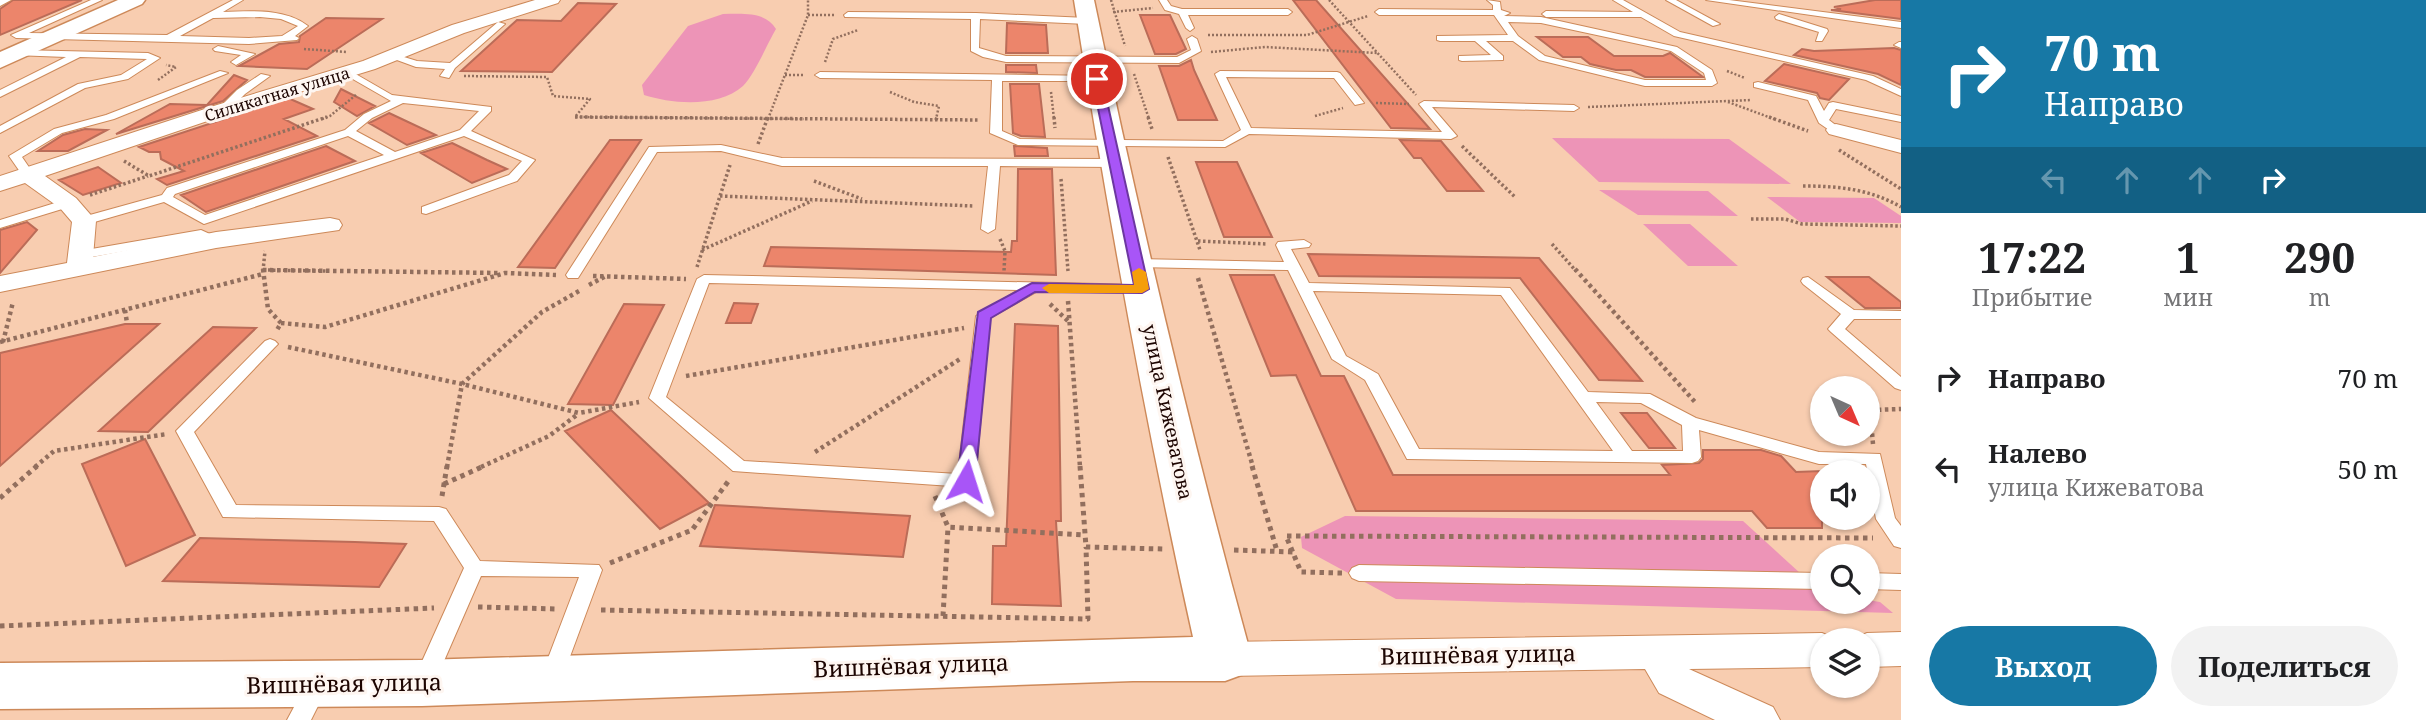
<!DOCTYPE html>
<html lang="ru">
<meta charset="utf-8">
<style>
body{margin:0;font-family:"Noto Serif",serif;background:#f2f2f2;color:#202124;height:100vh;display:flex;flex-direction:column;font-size:26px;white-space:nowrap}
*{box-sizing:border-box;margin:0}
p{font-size:23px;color:#757577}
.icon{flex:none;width:38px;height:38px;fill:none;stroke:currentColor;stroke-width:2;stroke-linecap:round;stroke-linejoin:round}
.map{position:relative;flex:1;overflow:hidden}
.drawer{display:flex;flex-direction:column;background:#fff;width:525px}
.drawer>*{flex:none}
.hud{background:#1778a5;color:#fff;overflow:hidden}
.needle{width:46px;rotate:136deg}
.controls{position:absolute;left:1810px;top:376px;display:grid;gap:14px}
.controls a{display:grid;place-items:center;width:70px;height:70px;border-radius:50%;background:#fff;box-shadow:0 2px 5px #0004;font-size:35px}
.pin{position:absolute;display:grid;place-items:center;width:60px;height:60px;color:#fff;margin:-30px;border:4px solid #fff;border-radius:50%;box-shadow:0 2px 7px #0007}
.me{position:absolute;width:77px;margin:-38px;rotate:6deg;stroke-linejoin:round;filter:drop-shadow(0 0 5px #0008)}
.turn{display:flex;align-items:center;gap:24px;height:147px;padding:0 28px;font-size:32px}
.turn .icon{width:91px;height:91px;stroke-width:2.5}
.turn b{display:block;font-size:49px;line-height:60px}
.lanes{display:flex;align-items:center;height:66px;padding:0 28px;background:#0003;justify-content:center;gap:35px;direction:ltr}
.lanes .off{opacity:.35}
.eta{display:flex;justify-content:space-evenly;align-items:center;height:119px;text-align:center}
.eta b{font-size:42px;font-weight:700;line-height:49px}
.primary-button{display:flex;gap:14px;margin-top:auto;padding:14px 28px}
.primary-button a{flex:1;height:80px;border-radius:42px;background:#1778a5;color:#fff;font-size:28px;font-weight:700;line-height:80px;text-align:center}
.primary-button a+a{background:#f2f2f2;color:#202124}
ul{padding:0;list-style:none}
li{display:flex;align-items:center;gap:21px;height:91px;padding:0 28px}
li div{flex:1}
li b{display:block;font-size:26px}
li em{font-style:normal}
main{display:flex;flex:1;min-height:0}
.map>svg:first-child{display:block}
.green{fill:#ed94b7}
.building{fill:#ec856b;stroke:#bb6c58;stroke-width:2}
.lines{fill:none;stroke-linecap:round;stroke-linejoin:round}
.lane-casing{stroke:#cd8959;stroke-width:2}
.street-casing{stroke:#cd8959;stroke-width:2}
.secondary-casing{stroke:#cd8959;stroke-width:3}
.path-far3{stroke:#926f5e;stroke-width:2.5;stroke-dasharray:2 2;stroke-linecap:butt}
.path-far2{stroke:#926f5e;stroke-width:3.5;stroke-dasharray:2.5 2.5;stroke-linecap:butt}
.path-far1{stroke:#926f5e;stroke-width:4.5;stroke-dasharray:3.5 3.5;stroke-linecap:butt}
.path{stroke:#926f5e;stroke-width:5;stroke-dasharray:4.5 4.5;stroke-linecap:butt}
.lane{fill:#fff;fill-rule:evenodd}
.street{fill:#fff;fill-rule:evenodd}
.secondary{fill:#fff;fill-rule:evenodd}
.route{fill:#a855f7;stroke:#6d37a1;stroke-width:2}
.slow{fill:#f59e0b}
.labels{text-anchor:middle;stroke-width:6;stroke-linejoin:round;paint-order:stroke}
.far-street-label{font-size:16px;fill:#1c0400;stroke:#fef6f1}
.street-label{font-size:19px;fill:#1c0400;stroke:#fef6f1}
.near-street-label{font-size:23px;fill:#1c0400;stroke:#fef6f1}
</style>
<main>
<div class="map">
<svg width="1901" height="720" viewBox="0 0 1901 720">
<rect width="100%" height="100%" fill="#f8cdb0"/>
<path class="green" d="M723,14C742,14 765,11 776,29C767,44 755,74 743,86C719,108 672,104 644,95L642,85L688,26Z
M1552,138L1729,139L1791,184L1599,182Z
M1599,190L1708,191L1738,216L1638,215Z
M1767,197L1874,198L1901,216V223L1800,222Z
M1643,224H1690L1738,266H1688Z
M1345,516L1743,521L1822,593V602H1867V600L1880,602L1893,613L1396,599L1302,548L1301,537Z"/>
<path class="building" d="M13,0H82L0,35V9Z
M1293,0H1316L1430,129L1391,128Z
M1875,0H1901V19L1831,10L1841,9L1834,7Z
M578,3L616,4L552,72L461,71L517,20L561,21Z
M1140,15H1170L1186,49L1176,54H1155Z
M326,18L382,19L307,69L239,66L279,44L299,42L300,36Z
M1007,23L1046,25L1048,53H1006Z
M1537,37H1588L1614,56H1663L1670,53L1703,77H1645L1631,70H1616L1590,64L1581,57H1563Z
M1894,48L1901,50V85L1878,74L1794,55L1802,49L1814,51Z
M1191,60L1194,70L1217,120H1178L1159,66H1179Z
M1784,64L1849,79L1829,100L1820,98L1817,93L1765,81Z
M1006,65H1036L1037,73L1006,72Z
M234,75L247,80L223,101L116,134L170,104L207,105Z
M1010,84H1039L1045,137L1021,136L1013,133Z
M341,89L375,106L357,116L334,102Z
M288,98L313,109L284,119L317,136L167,185L157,179L184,171L161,159L160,152H149L139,147Z
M389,113L406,121L436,135L407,145L369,123Z
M85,129L107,130L68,151H38L63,135Z
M610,140H641L555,268L518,267Z
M1400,140L1441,141L1483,191H1447L1421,158H1414Z
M452,143L487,160L507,169L472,183L421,153Z
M326,146L355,161L206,212L181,195Z
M1014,146L1047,148L1048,156H1015Z
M1196,162H1237L1272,237H1224Z
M98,167L121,183L83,195L59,180Z
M1018,169H1052L1056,275L764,266L771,247L1011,252L1012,241H1017Z
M27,222L37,230L0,273V230Z
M1308,254L1539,258L1642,381L1599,380L1520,278L1319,276Z
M1230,275H1274L1321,376H1344L1393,475H1670L1662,465L1699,463L1703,459V450H1761L1781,456L1796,472L1822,471V528H1767L1752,511H1356L1296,375L1271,376Z
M1827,277H1869L1901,302V308H1865Z
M734,303L758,304L751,323H726Z
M624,304L664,305L613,405L568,404Z
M125,324H159L0,466V353Z
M1015,324L1058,326L1061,521H1056L1061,606L992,604L993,546H1006Z
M213,327L256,328L148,432L99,431Z
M611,410L682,477L709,503L660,529L565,431Z
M1621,413H1647L1675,448H1649Z
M145,439L195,535L126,566L82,464Z
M715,505L910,516L903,557L700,546Z
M200,538L355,542L406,544L379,587L163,581Z"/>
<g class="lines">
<g class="lane-casing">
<path id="lane" d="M0,0H11L0,6Z
M91,0H102L29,33L167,35L233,0H243L223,12C251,11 285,8 308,26L295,36L299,38L297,40L249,44L16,38L11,35ZM260,17L281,19L298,26L282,36L249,38L180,36L213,18Z
M1159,0H1167L1171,6L1182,9H1288L1292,12L1288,15H1188L1194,28L1190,31L1186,28L1179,14L1165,10Z
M1487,0L1500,2L1501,10L1510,13L1504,16L1541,17L1677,47L1712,70L1717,83L1712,86H1645L1539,60L1513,41H1486L1503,56V60L1462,61L1459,60V56L1491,55L1475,41H1440L1437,40V36L1508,35L1494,15H1379L1375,12L1379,9L1493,10V5ZM1508,22L1541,23L1671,51L1704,73L1706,80H1645L1545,56L1518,36Z
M1613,0H1623L1680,32L1873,76L1901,89V96L1866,80L1674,36L1641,17H1546L1542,14L1546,11L1633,12Z
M1666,0H1676L1720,24L1713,26Z
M1706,0H1729L1901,22V28Z
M848,12L976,13L1087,18L1091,21L1087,24L980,19L979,48L1006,56L1177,57L1191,50L1187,39L1192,36L1197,39L1201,51L1179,63L1006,62L983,57L971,51V19L845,17L844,15Z
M1779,14L1827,29L1828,31L1822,41H1816L1819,32L1776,19L1775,17Z
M498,22L505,24L455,68L449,78L440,76L445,69L416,67L386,56L391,53L417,61L450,63Z
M1899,42H1901V48L1894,45Z
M218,46L255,54L236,65L231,62L241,55L215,51L213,49Z
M17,50L148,53L160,58L128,79L85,88L0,133V126L78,84L121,75L147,59L80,57L0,97V90L66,57L14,55V51Z
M347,69L392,95L491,107V111L471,131L535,160L517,181L426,214L422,213V207L509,175L522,161L464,136L204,224L164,202L84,225L78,221L79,218L162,195L167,188L345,130L364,114L391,101L344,74V70ZM403,103L479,111L460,130L395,152L356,131L372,118ZM348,136L384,155L205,215L173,197L175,194Z
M220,71L228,73L114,119L62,133L22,157L35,176L33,179H25L9,156L54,129L106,115Z
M1220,71L1337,72L1340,73L1364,103L1355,105L1334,78L1226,77L1251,128L1442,132L1419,104L1424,101L1574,105L1579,108L1574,111L1432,107L1457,136L1451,139L1249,134L1225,147L1018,145L990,133L992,80L820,78L815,75L820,72L1097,76L1101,77V81H1002V131L1020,139L1223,141L1241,130L1215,74Z
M261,74L270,76L245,94L228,111H220V107L237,90Z
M1758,82L1816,96L1824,111L1829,103L1833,102L1901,116V122L1836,109L1829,120L1842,130L1832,132L1819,123L1808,100L1754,87V83Z
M721,145L782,158L1115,159L1121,163L1115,167L1000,166L995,229L988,233L981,229L988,166H782L721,151L657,152L578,278H568L566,275L649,147Z
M68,199L74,203L72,206L0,228V220Z
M201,230L223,240L216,244L200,238L80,259L73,255L80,251Z
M1304,240L1311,244L1309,247L1291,249L1309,283L1510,288L1588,392L1650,394L1696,418L1819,452L1880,454L1895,518L1901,526V548L1894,546L1876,519L1866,464H1819L1699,430L1701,457L1698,461L1692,463L1407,459L1365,380L1332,359L1288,270L1137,267L1130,263L1137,259L1284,262L1276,245L1278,242ZM1313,291L1501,295L1613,451L1419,449L1378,374L1346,356ZM1596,402L1641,403L1682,425L1683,451H1632Z
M704,275L1142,285L1149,289L1142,293L1038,291L990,318L975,481L972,485L966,487L733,471L649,398L697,279ZM709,283L1018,290L976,316L958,474L744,461L666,397Z
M1808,277L1854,310L1901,311V319H1854L1845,329L1901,377V390L1895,388L1831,332L1828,329L1841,314L1803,284L1801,281L1803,278Z
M270,339L275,341L278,344L275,347L194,432L236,505L439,507L446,509L480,561L599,565L602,570L561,681L553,683L545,681L542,674L579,577L481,576L437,677L434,684L426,686L418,684L415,677L464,568L434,521L223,517L176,431L265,341Z
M1359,565L1822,573V589L1359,581L1352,578L1349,573L1352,568Z
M1867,573L1901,574V590L1867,589Z
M316,679L324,681L327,688L311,720H287L308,681Z"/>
</g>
<g class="street-casing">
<path id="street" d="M535,0H560L558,3L464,33L375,69L231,113L45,176L76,198L96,221L93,257L216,232L330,218L339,220L342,225L339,230L216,248L0,292V276L67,263L72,222L60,208L25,183L0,191V176L217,105L363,61L452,25Z
M1836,124L1901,140V153L1829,134L1826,130L1829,126Z
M1901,632V666L1867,667V640H1851L1867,633Z
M1822,633L1838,640H1822V667L1689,669L1773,707L1780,720H1715L1659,693L1645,669L1225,676L1210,671L1204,659L1210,647L1225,642Z"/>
</g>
<g class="secondary-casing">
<path id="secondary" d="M118,0H145L142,4L0,68V52Z
M1074,0H1094C1140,221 1192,441 1252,659L1244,674L1225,681H1133L422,706L0,709V663L422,660L1193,637C1146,426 1108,213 1074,0Z"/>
</g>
<path class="path-far3" d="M1111,0L1125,46
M1329,0L1416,95
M1113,12L1153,8
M808,15H835
M1208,35H1307L1368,16
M304,49L347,52
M1211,52L1265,47L1377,53
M825,62L833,39L858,30
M1727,71L1745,78
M1134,74L1149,119
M785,75H805
M464,76L547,77L553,96L590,99L575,117L804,119
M158,80L176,67L166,65
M890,92L914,102L939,106L936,119
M1051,92L1054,119
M1728,102L1774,119
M1376,103L1409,104
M1588,107L1751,100
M1315,116L1343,108
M322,119L330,116L357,94
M768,119L808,15V0"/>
<path class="path-far2" d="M575,117L980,120
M1054,117L1055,128
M1148,117L1152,129
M1769,117L1808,131
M936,120L937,117
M758,144L768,117
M1462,146L1516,198
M1839,150L1901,189
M1168,157L1200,250
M124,161L149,176L327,117
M1061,179L1068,271
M814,181L862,199
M1803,186C1838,186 1870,189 1901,207
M90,195L148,176
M720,196L974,206
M1751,219H1785L1802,224L1901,226
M1000,239L1005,251L1004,271
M1198,241L1267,244
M1552,244L1576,271
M702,250L812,201
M697,267L730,165
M263,270L328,271
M263,271L265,251"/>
<path class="path-far1" d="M263,269L268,309L281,323L277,330
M1575,269L1695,402
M263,270L500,273
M593,276L686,279
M1198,278L1253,467
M589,285L606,276
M579,291L542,312L462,384L579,413L639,402
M1068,301L1080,467
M1050,304L1069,322
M125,310L127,323
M281,323L325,327L505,273L556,275
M0,342L263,274
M3,342L13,302
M288,347L462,384L447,467
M686,376L964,328
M1873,444L1870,410L1901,409
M815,452L960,359
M35,467L54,451L167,434
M481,467L549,436L578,414"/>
<path class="path" d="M1080,466L1086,547L1163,549
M1252,466L1277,551
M444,484L484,466
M442,496L447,466
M935,496L948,527L1085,535
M0,498L37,466
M1234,550L1293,552
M610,563L692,530L730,479
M1342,573L1301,572L1286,536L1873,538
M478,607L557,609
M601,610L1088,619L1086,547
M943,616L948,527
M0,626L434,608"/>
<use href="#lane" class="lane"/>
<use href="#street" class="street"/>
<use href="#secondary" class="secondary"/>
</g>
<path class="route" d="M1097,76L1102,79L1149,289L1142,293L1035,292L991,318L975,481L973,486H960L957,481L978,312L1032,283L1134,285L1092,79Z"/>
<path class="slow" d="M1139,268L1146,272L1149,289L1142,293H1049L1042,288L1049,284L1134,285L1132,272Z"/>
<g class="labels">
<g class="far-street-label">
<text transform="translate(277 94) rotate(-17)" y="6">Силикатная улица</text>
</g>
<g class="street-label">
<text transform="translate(1168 412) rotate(78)" y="7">улица Кижеватова</text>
</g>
<g class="near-street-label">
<text transform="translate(1478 655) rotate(-1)" y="8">Вишнёвая улица</text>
<text transform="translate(911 666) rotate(-2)" y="8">Вишнёвая улица</text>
<text transform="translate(344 684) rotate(-1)" y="8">Вишнёвая улица</text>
</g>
</g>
</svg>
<div class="controls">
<a><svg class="needle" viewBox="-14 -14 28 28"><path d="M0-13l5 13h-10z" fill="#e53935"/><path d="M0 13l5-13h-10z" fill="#757577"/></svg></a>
<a><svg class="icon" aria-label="sound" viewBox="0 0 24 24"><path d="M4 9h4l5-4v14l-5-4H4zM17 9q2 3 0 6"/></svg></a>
<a><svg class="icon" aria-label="search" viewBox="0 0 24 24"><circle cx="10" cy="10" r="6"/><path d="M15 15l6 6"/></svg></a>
<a><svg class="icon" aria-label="layers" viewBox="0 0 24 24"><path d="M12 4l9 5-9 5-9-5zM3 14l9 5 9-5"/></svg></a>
</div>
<div class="pin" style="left:1097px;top:79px;background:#d93025"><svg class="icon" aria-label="arrive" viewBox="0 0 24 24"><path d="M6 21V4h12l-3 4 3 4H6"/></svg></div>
<svg class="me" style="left:966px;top:481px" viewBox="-20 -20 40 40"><path d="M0-17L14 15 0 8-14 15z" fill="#a855f7" stroke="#fff" stroke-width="4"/></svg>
</div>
<section class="drawer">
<div class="hud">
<div class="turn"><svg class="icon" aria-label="right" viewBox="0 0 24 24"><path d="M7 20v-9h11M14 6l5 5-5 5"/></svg><div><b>70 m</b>Направо</div></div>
<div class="lanes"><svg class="icon off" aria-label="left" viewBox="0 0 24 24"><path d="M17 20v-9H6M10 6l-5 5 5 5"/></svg><svg class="icon off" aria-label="ahead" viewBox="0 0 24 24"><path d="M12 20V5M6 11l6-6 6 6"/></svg><svg class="icon off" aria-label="ahead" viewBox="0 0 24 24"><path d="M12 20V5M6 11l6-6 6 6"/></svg><svg class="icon" aria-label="right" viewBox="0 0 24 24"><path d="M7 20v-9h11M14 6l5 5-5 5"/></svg></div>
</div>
<div class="eta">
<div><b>17:22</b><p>Прибытие</p></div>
<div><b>1</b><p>мин</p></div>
<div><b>290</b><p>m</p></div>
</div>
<ul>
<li><svg class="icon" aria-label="right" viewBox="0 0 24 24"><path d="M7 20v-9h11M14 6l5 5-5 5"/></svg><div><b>Направо</b></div><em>70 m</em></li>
<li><svg class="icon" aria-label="left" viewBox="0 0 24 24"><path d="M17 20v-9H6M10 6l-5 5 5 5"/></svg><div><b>Налево</b><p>улица Кижеватова</p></div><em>50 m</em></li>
</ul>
<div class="primary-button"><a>Выход</a><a>Поделиться</a></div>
</section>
</main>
